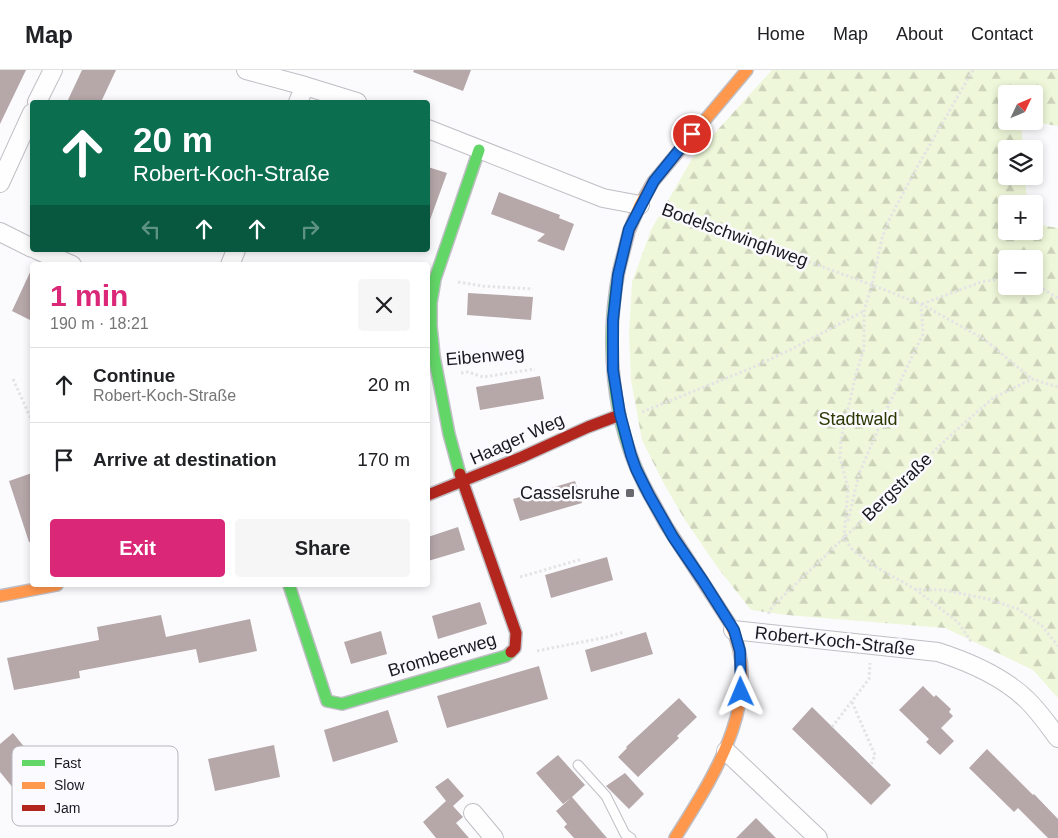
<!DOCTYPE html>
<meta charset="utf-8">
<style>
body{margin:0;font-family:Arial,sans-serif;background:#f6f6f6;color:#202124;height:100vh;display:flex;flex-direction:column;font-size:19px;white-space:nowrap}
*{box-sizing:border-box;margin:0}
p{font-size:16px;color:#757577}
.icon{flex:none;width:28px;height:28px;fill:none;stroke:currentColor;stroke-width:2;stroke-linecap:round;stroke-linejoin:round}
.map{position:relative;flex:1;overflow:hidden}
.side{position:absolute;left:30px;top:192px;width:400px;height:325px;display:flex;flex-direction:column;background:#fff;border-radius:5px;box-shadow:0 2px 8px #0003}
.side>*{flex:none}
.hud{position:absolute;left:30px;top:30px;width:400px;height:152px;border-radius:5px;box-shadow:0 2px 8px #0003;background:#0b6e4f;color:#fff;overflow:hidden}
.needle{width:32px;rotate:46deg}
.controls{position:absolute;left:998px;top:15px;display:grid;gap:10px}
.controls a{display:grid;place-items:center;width:45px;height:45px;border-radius:5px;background:#fff;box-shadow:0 2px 8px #0003;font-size:25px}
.pin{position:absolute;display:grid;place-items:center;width:42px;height:42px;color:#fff;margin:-21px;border:2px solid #fff;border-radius:50%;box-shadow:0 1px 5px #0007}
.me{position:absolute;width:55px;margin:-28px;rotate:359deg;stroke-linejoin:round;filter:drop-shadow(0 0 4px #0008)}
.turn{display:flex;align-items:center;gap:18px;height:105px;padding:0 20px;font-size:22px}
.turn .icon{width:65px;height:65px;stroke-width:2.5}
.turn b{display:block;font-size:35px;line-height:42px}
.lanes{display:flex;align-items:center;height:48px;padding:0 20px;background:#0003;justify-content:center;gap:25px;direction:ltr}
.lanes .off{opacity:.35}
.round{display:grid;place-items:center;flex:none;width:52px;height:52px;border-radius:5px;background:#f6f6f6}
.headline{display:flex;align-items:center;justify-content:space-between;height:85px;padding:0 20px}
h1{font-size:30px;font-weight:700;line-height:38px;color:#db2777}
.cta{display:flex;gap:10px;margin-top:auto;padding:10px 20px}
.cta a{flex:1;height:58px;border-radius:5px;background:#db2777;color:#fff;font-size:20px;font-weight:700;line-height:58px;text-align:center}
.cta a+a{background:#f6f6f6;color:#202124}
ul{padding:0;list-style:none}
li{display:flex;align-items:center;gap:15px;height:75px;padding:0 20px;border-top:1px solid #e0e0e0}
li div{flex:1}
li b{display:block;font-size:19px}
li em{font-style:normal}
header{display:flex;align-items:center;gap:30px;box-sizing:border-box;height:70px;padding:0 25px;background:#fff;border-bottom:1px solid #e0e0e0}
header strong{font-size:24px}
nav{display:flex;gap:28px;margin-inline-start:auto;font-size:18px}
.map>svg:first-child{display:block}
.forest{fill:url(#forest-firs);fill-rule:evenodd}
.building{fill:#b6a7a9}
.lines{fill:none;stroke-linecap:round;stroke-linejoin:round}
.lane-casing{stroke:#bfbec4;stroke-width:11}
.street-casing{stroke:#bfbec4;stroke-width:20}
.fast-casing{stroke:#bfbec4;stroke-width:14}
.slow-casing{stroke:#bfbec4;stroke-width:14}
.jam-casing{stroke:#bfbec4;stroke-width:14}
.path{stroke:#e4e4e4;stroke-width:3;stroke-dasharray:2.5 2.5;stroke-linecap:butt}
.lane{stroke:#fefeff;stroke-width:9}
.street{stroke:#fefeff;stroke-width:18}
.fast{stroke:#63d668;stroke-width:11}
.slow{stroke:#ff974d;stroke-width:11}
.jam{stroke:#b3261e;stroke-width:11}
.route-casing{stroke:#114b97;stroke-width:12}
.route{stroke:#1a73e8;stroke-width:9}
.poi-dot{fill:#69686f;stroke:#fafaff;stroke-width:2}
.labels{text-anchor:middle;stroke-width:5;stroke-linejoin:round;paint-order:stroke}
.street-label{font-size:18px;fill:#1a1922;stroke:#fafaff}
.park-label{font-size:18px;fill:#2c3700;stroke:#fafaff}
.poi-label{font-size:18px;fill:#1a1922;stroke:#fafaff;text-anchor:end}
.key{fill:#fafaff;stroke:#b7b6bd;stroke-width:1}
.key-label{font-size:14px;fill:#1a1922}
</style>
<header>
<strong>Map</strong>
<nav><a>Home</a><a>Map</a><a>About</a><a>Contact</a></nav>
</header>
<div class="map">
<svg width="1058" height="768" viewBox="0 0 1058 768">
<defs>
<pattern id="forest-firs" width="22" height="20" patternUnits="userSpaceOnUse" patternTransform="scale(1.25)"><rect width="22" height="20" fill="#eef7d9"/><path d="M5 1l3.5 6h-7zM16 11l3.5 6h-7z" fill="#ccd3ba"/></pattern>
</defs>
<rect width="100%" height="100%" fill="#fbfbfe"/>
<path class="forest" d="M772,0H1058V56L1028,51H1034V24H1006V51H1021L1023,79H1006V106H1025L1027,134H1006V161H1034V154L1058,158V628L1033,600L945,558L787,545L751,540L718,498L685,450L663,412L642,370L631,310L629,263L632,212L651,160L693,87ZM1006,189H1034V216H1006Z"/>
<path class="building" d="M0,0H26L0,54Z
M82,0H116L101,32H67Z
M414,0H471L463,21L413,2Z
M428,97L447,103L430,150H428Z
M499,122L560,145L559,148L574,154L564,181L537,171L545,164L491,144Z
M32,198V251L12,241Z
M468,223L533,227L531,250L467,245Z
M540,306L544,329L480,340L476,317Z
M32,403V472H29L9,411Z
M575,411L582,433L520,451L513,429Z
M458,457L465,480L428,491V467Z
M607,487L613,510L551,528L545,505Z
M480,532L487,554L438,569L432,546Z
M161,545L166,567L250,549L257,581L199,593L196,579L79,601L80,608L14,620L7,588L99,570L97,557Z
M381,561L387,584L351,594L344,572Z
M646,562L653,584L591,602L585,580Z
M539,596L548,629L447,658L437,626Z
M923,616L934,627L936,625L951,639L949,642L953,646L941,658L954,671L940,685L926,672L929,669L899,640Z
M679,628L697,647L677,666L679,668L638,707L618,687L627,678L626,677Z
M812,637L891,715L871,735L792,659Z
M388,640L398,672L333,692L324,660Z
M13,663L34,689L36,687L51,706L59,699L73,716L53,733L48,727L44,730L28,710L23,715L22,713L14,719L0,702V674Z
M274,675L280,707L215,721L208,689Z
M987,679L1033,725L1034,724L1058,749V768H1048L1018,738L1014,742L969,698Z
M558,685L585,715L572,727L607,768H574L564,757L567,754L556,741L571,728L563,734L536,703Z
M625,703L644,724L629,739L606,716Z
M448,708L464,726L453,736L463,747L456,753L469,768H436L423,752L446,731L435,717Z
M756,748L776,768H736Z"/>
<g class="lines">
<g class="lane-casing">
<path id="lane" d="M578,695L606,726L625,764L631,768"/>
</g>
<g class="street-casing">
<path id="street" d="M246,0L305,16L357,32
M37,32L53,0
M298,32L305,16
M428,59L603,128L640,135
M0,113L32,43
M0,162L32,178
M37,180L72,195
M230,195L236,180
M733,560L938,582C969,592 1002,606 1026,629C1038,640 1048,655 1058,668
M726,681L818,768
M473,743L494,768"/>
</g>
<g class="fast-casing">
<path id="fast" d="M619,200C605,271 611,351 645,417
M460,404L449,364L434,286L431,256V233L435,209L479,80
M289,515L327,631L342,634L506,586L511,582"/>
</g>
<g class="slow-casing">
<path id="slow" d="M619,200L629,161L640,135L653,112L747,0
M645,417L666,455L729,552C767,626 714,706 675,768
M0,526L57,515"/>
</g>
<g class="jam-casing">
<path id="jam" d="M460,404L516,563L515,578L511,582
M428,425L522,387L588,357L620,345"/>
</g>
<path class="path" d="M973,0L916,99L889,150L882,168L872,215L864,241V279L856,304L841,369L840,388L848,418L844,468L852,479L876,497L915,519L944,520L988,529L1018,539L1042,556L1058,576
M663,138L872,215L921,234L984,269L1032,309
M458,212L483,216L533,219
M1034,214L1058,228
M922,234L981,212L1006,208
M461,303L468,302L483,307L535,299
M13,309L32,351
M642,342L749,299L790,280L864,241
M848,451L859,404L885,343L923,264L921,235
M520,507L582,489
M915,519L958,552L972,573
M769,544V541L774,535L952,364L993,328L1032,309L1058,317
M537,581L607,567L624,562
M852,632L875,685L871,695
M832,657L869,609L870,593"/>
<use href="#lane" class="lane"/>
<use href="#street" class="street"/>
<use href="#fast" class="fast"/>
<use href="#slow" class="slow"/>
<use href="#jam" class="jam"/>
</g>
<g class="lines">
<g class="route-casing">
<path id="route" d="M692,64L654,111L629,159L618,205L613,250V300L620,344L631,385L636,399L649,425L673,467L703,511L734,560L740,581L741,622"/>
</g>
<use href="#route" class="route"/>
</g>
<rect class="poi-dot" x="625" y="418" width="10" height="10" rx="2.5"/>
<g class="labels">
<g class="street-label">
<text transform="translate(735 165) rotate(20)" y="6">Bodelschwinghweg</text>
<text transform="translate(485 286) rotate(-5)" y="6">Eibenweg</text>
<text transform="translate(517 369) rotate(-24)" y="6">Haager Weg</text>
<text transform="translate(897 417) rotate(-44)" y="6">Bergstraße</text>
<text transform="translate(835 571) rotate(6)" y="6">Robert-Koch-Straße</text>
<text transform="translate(442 585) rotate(-17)" y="6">Brombeerweg</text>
</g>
<g class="park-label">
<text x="858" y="355">Stadtwald</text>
</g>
<g class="poi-label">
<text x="620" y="429">Casselsruhe</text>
</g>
</g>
<rect x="12" y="676" width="166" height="80" rx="8" class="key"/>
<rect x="22" y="690" width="23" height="6" fill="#63d668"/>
<rect x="22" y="712" width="23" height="7" fill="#ff974d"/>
<rect x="22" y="735" width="23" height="6" fill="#b3261e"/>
<g class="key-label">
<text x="54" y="698">Fast</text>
<text x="54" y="720">Slow</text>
<text x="54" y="743">Jam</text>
</g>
</svg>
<div class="controls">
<a><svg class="needle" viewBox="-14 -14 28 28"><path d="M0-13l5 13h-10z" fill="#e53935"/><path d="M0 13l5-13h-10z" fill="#757577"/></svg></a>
<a><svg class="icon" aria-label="layers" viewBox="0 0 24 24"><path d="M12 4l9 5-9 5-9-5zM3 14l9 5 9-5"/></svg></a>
<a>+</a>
<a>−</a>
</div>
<div class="pin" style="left:692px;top:64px;background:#d93025"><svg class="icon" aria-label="arrive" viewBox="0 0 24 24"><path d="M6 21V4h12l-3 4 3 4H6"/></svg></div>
<svg class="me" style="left:741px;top:622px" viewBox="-20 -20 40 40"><path d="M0-17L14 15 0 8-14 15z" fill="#1a73e8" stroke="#fff" stroke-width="4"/></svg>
<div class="hud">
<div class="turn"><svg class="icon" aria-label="ahead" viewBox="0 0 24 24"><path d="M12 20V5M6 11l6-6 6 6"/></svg><div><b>20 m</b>Robert-Koch-Straße</div></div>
<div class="lanes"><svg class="icon off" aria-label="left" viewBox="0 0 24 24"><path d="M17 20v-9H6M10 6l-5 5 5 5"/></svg><svg class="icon" aria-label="ahead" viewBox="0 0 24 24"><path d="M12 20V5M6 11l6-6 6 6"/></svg><svg class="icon" aria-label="ahead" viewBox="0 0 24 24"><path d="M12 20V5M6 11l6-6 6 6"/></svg><svg class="icon off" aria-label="right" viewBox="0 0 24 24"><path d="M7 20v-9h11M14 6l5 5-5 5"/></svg></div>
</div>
<section class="side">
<div class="headline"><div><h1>1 min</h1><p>190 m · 18:21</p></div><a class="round"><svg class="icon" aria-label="close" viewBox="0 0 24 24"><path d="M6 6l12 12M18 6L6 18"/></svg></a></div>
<ul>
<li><svg class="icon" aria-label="ahead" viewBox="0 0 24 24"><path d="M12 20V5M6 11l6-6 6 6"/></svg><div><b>Continue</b><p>Robert-Koch-Straße</p></div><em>20 m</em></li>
<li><svg class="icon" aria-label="arrive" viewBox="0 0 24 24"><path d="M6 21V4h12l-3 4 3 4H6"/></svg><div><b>Arrive at destination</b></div><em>170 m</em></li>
</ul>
<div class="cta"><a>Exit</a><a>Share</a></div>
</section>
</div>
